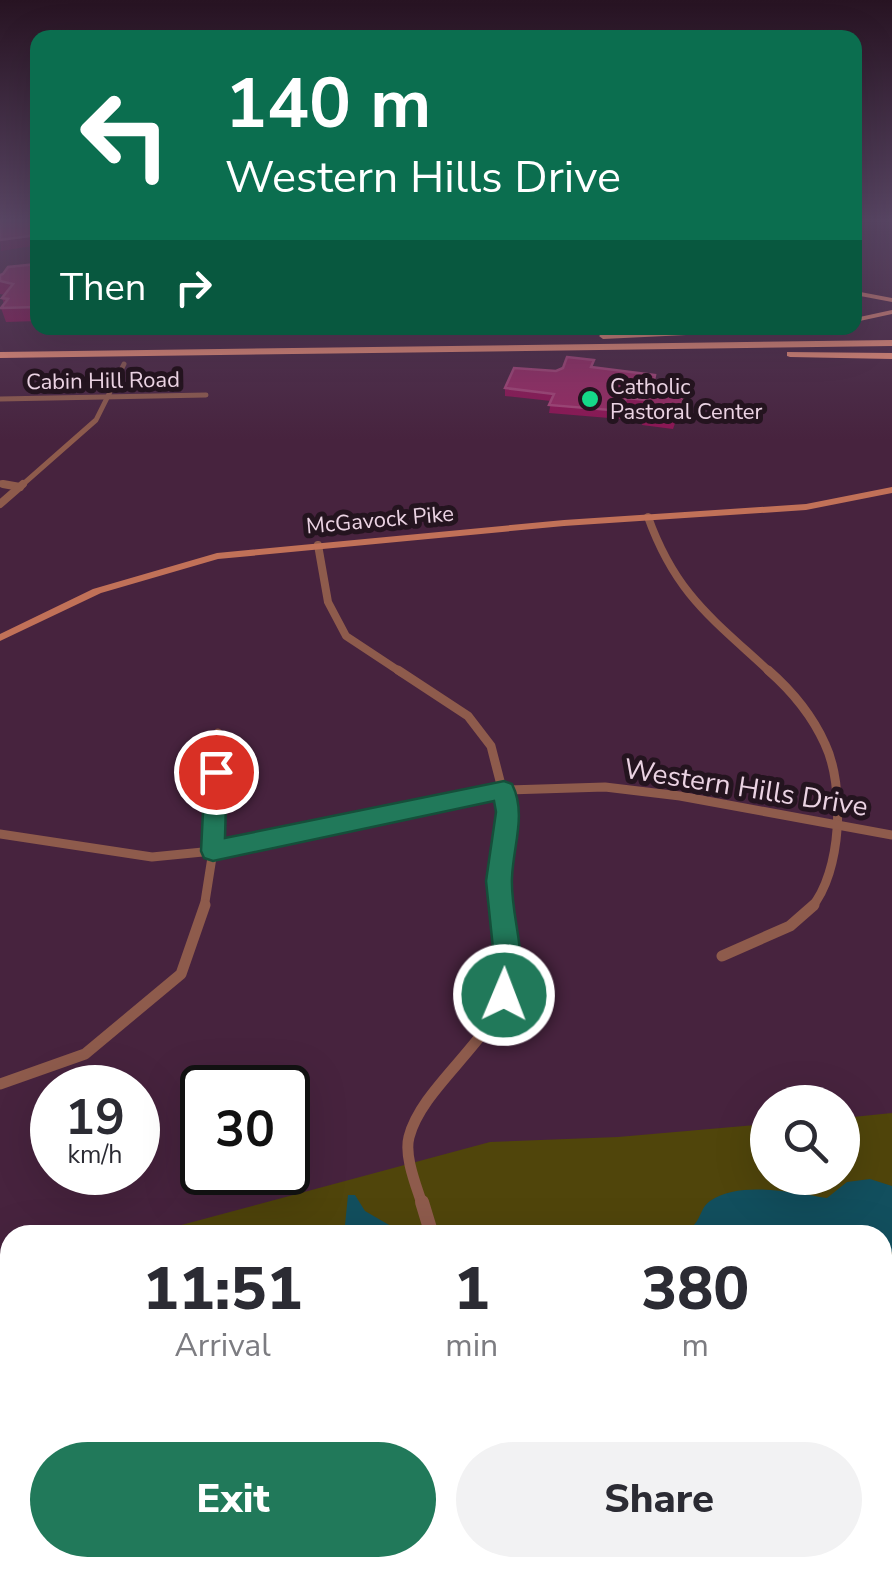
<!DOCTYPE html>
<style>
:root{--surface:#fff;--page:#f2f2f3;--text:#2b2b33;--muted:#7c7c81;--accent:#21795a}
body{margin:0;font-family:"Nunito Sans",sans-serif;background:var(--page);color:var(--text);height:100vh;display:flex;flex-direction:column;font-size:38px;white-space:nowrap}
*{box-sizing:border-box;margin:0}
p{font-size:32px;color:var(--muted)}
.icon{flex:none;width:55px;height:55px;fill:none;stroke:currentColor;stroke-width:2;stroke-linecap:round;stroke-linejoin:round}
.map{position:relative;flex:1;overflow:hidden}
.side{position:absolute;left:0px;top:1225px;width:892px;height:352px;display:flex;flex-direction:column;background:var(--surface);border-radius:30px 30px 0 0;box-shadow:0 10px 40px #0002}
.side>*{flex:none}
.hud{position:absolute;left:30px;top:30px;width:832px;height:305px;border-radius:20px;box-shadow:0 10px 40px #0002;background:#0b6e4f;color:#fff;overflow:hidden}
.controls{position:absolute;left:750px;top:1085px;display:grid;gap:20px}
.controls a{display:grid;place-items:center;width:110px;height:110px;border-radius:50%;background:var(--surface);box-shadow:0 10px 40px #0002;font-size:50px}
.speed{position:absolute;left:30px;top:1065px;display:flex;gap:20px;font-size:50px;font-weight:700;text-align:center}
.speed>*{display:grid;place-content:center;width:130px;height:130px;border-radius:50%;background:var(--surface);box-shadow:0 10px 40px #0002;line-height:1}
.speed small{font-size:25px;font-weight:400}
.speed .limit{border:5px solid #111;border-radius:15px;background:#fff;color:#111}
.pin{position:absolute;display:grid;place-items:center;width:85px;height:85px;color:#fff;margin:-42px;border:5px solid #fff;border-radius:50%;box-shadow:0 2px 10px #0007}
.me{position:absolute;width:110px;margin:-55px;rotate:1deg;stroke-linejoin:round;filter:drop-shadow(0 0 8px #0008)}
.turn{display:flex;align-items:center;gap:35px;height:210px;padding:0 30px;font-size:45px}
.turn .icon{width:130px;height:130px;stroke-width:2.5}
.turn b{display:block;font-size:70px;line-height:85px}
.then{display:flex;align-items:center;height:95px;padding:0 30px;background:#0003;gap:20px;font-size:38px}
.eta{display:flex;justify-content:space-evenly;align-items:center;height:170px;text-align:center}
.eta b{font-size:60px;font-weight:800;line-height:70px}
.button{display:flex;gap:20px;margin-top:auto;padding:20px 30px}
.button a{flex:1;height:115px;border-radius:60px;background:var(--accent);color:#fff;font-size:40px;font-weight:800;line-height:115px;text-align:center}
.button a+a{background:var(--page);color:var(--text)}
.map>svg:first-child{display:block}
.green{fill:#50450b}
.water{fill:#124f5e}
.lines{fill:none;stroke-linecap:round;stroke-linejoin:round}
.street-far4{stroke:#8e5b4c;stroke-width:5}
.street-far3{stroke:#8e5b4c;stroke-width:8}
.street-far2{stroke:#8e5b4c;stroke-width:9}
.street-far1{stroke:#8e5b4c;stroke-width:11}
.street{stroke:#8e5b4c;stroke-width:14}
.secondary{fill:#c17158;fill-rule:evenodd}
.highway{fill:#fd997a;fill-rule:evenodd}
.wall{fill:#8d1554}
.shaded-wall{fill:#6d1245}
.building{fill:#972a63;stroke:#a44477;stroke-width:2.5}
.route{fill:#21795a;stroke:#154f3a;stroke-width:2.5}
.poi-dot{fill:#15d989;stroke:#24141f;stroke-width:4}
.labels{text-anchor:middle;stroke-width:10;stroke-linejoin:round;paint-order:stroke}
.far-street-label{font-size:22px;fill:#ebd3e3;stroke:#24141f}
.far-poi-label{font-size:22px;fill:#ebd3e3;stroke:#24141f;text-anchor:start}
.street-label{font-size:28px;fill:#ebd3e3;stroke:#24141f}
</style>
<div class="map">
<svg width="892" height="1576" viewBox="0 0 892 1576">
<rect width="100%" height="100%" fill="#47233e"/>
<polygon class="green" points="892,1113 892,1576 0,1576 0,1274 10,1271 10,1568 882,1568 882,1235 144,1235 490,1142 618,1137 767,1124 768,1178 842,1178 843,1118"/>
<g class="water">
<path d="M870 1179 892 1186V1252L883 1251 882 1235H655C670 1234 688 1236 697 1221 702 1213 702 1207 710 1201 741 1180 793 1193 827 1198L847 1182Z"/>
<polygon points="348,1195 355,1195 365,1211 396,1229 399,1235 344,1235"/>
</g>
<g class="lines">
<g class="street-far4">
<polyline points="0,399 206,395"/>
<polyline points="0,483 15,486"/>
<polyline points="21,486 96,420 124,364"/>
</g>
<g class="street-far3">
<polyline points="3,484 20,487"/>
<polyline points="0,504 23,484"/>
<path d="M648 517C676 595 713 619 771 673"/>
<polyline points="318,545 328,602 346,636 402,673"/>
</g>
<g class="street-far2">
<polyline points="398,670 468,716 491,746 508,812 499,881 502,908"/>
<path d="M768 670C792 691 812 715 825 744 845 786 842 872 811 908"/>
<polyline points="0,834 152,857 213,851 504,790 605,787 680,796 892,835"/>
<polyline points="204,908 213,851 218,733"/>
</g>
<g class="street-far1">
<polyline points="722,956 790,926 814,905"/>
<polyline points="0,1084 85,1054 181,974 205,905"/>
<path d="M422 1204C416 1185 404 1156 409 1137 421 1090 484 1047 504 997 514 971 504 932 502 905"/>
</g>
<g class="street">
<polyline points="422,1202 432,1235"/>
<polyline points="882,1480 892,1480"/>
</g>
<polygon class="secondary" points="892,487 892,493 806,510 564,526 218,559 101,593 0,641 0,634 93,589 217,553 564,520 806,504"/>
<g class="highway">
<polygon points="855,291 892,298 892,302 855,295"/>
<polygon points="892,310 892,314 855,322 855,318"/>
<polygon points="745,328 796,328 792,330 603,339 599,336 603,333"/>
<polygon points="892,340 892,346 0,358 0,352"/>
<polygon points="787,352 892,353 892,359 790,357 787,356"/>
</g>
</g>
<g class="wall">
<polygon points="38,264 38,321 6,322 1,308 4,304 2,298 5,295 0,294 0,275"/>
<polygon points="593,368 651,394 684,398 673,429 642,425 646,408 625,406 621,419 549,413 551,401 505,396 505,388 556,371"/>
</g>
<polygon class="shaded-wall" points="38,235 38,245 1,251 0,240"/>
<g class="building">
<polygon points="0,219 38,219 38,235 0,240"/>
<polygon points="38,264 38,307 1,308 8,299 2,298 13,284 0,281 0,275 3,274 8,267"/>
<polygon points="567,357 594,360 591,367 655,375 651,394 684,398 674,421 644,417 648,400 626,398 622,411 549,405 554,394 505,388 514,368 556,371 563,368"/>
</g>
<linearGradient id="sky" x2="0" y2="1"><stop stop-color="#271322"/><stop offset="0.5" stop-color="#584563"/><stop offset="1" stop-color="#584563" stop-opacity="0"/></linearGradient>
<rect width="892" height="440" fill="url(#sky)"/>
<path class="route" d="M216 764 227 772 225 838 504 781 512 784C527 814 513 846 512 878 510 919 532 964 514 1004L504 1007 495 1004 491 995 494 958 486 881 496 812 494 801 213 861 204 858 201 851 205 772Z"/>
<circle class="poi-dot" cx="590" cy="399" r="10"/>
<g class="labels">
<g class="far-street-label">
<text transform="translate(103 380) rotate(-1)" y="8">Cabin Hill Road</text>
<text transform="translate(380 519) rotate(-5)" y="8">McGavock Pike</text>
</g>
<g class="far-poi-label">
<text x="610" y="394">Catholic<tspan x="610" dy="25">Pastoral Center</tspan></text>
</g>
<g class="street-label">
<text transform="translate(746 787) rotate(9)" y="10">Western Hills Drive</text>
</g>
</g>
</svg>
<div class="controls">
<a><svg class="icon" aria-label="search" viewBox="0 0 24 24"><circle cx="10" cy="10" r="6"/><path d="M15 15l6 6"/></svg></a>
</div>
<div class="speed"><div>19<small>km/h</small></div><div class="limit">30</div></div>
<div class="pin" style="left:216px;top:772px;background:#d93025"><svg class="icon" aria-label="arrive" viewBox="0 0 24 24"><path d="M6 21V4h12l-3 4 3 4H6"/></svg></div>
<svg class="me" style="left:504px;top:995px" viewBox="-20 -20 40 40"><circle r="17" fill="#21795a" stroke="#fff" stroke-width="3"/><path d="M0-11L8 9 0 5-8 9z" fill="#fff"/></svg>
<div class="hud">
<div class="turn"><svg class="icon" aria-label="left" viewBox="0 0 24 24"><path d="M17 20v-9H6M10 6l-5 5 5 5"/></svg><div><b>140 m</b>Western Hills Drive</div></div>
<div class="then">Then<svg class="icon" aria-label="right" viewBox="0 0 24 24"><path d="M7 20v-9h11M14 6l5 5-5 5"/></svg></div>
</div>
<section class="side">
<div class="eta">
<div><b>11:51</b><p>Arrival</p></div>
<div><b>1</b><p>min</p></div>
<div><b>380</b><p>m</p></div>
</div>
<div class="button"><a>Exit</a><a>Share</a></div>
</section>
</div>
